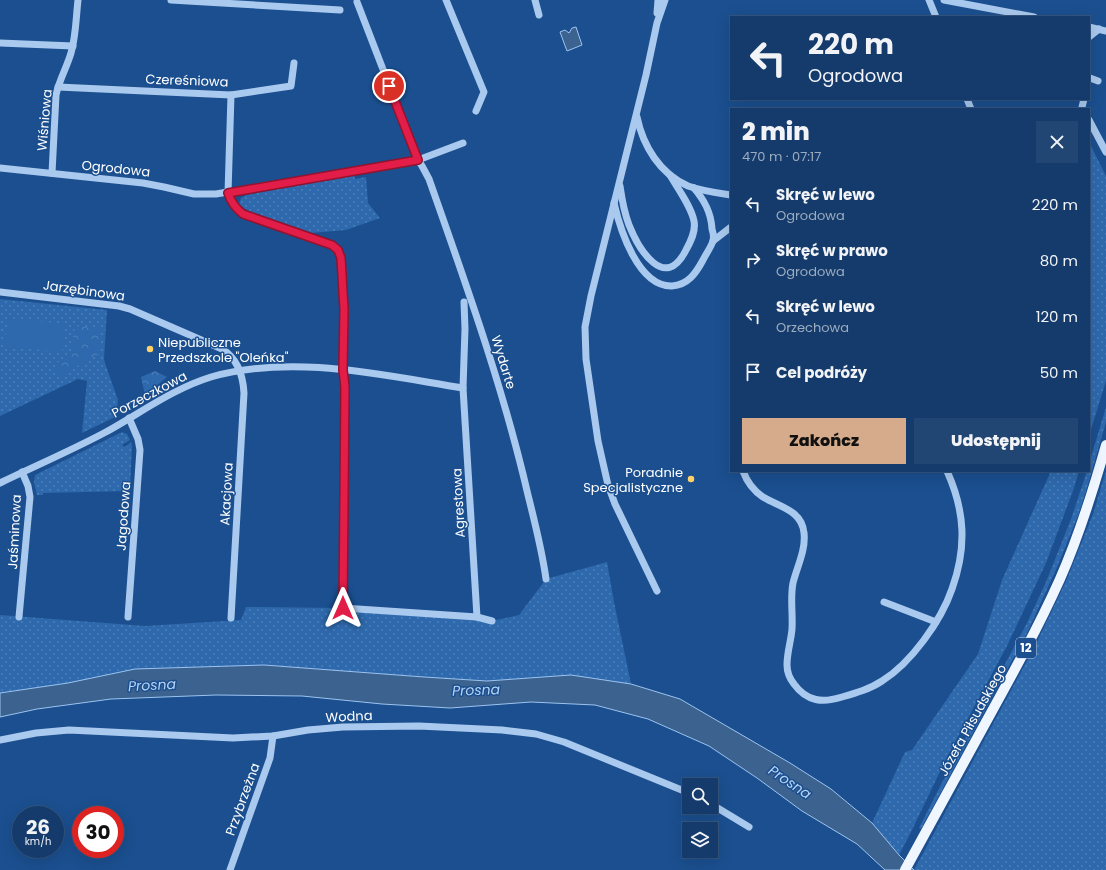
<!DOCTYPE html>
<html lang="pl">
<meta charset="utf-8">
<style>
:root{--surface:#143b6b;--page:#214673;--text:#f1f3f6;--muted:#9dadc1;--line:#33557e;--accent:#d6ab8b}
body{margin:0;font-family:Poppins,sans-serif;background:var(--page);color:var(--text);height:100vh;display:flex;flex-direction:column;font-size:15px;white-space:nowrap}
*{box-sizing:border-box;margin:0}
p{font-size:13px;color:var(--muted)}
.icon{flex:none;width:22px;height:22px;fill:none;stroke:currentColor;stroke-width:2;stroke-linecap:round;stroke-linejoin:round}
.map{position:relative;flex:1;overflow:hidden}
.sheet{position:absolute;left:730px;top:108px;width:360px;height:364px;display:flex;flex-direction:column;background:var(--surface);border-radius:0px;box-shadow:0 4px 16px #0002,0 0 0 1px var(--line)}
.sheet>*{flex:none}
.banner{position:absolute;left:730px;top:16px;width:360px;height:84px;border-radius:0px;box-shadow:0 4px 16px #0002,0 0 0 1px var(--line);background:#143b6b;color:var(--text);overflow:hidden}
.tools{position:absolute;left:682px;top:778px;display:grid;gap:8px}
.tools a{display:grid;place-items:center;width:36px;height:36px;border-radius:0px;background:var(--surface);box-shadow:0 4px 16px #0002,0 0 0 1px var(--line);font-size:20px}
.speed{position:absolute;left:12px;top:806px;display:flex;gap:8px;font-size:20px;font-weight:700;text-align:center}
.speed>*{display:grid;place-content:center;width:52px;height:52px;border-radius:50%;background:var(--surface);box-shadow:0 4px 16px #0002,0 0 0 1px var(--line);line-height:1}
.speed small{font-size:10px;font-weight:400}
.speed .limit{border:6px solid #d22;background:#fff;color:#111}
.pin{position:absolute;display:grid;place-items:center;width:34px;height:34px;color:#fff;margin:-17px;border:2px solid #fff;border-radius:50%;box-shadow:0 1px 4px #0007}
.me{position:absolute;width:44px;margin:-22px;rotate:0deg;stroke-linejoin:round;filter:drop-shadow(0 0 3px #0008)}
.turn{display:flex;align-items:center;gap:14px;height:84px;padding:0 12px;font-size:18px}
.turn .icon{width:52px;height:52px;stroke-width:2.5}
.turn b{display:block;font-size:28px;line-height:34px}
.round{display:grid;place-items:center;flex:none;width:42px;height:42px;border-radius:0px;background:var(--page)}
.headline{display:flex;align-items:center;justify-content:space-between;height:68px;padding:0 12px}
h1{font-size:24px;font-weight:800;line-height:30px}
.action{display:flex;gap:8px;margin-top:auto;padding:8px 12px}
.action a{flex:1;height:46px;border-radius:0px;background:var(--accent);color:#111;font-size:16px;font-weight:800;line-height:46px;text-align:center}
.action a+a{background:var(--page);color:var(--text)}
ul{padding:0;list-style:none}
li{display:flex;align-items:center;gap:12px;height:56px;padding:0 12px}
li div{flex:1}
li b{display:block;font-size:15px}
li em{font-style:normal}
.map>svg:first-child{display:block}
.grass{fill:url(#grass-dots)}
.park{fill:url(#park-crowns)}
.pitch{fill:#2e69ad}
.water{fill:#3c6290;stroke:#9cc4f0}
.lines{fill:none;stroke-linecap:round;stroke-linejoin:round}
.minor{stroke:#a9c9ee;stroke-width:7}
.major{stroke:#f0f6ff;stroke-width:10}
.route-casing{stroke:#92132f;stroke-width:10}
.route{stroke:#e11d48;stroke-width:7}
.poi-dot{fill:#ffd166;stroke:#1b4f8f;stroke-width:1.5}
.labels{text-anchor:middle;stroke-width:3;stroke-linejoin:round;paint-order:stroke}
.shield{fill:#1b4f8f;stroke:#bbcadd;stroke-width:1}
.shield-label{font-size:12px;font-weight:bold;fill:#fff}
.street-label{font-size:13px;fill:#fff;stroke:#1b4f8f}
.poi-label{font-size:13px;fill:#fff;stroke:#1b4f8f;text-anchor:start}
.water-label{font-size:14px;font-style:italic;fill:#b5d3f5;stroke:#1b4f8f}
</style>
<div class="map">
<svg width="1106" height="870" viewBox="0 0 1106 870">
<defs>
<pattern id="grass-dots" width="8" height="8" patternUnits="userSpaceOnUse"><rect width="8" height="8" fill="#2e69ad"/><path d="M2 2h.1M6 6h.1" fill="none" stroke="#4d80b9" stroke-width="1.8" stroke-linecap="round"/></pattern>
<pattern id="park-crowns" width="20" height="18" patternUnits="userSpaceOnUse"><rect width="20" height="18" fill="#2e69ad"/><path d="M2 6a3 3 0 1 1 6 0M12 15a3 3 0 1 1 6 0" fill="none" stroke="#4d80b9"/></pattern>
</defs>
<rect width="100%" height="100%" fill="#1b4f8f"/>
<g class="grass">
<polygon points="1089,142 1106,176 1106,381 1089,436"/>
<polygon points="354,175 355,179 366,177 368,203 380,218 346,230 311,233 263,217 245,209 239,204 241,198 246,195"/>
<polygon points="0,299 107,310 104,359 105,363 118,400 117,408 118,412 115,417 82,433 87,381 78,379 0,416"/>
<polygon points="1106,407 1106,422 1087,488 1079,513 1058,565 1028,631 921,829 919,828 956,755 1027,623 1046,582 1071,519 1087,471 1089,471 1089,464"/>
<polygon points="122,432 127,434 130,440 122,445 125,447 131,442 132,446 130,491 43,493 43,495 37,495 34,482 35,475"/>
<polygon points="1051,471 1079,471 1074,488 1046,563 1007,646 948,755 911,832 899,855 872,823 905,752 912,750 978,654 1002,580"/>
<polygon points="1106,471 1106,870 914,870 1034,648 1067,579 1093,514"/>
<polygon points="607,562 614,602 631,684 574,676 487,681 424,677 264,665 135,669 70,683 0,693 0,615 145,626 241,620 246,607 343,608 492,621 519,615 546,579"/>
</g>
<g class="park">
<polygon points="75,326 101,329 99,354 60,376 55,367 55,364 70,356"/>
<polygon points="155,371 167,377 145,395 141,377"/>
</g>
<polygon class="pitch" points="8,318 66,324 62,352 4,346"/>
<g class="water">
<polygon points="576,27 582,45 567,51 560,32 565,30 569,33 572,28"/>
<polygon points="264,665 424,677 487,681 571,675 631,684 680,699 790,763 831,789 872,823 899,855 914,870 885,870 857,844 802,811 757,778 709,746 648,719 595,705 531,702 450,708 382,704 302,696 216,695 111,699 37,709 0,717 0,693 68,683 135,669"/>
</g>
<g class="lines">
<g class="minor">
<polyline points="171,0 340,10"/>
<polyline points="446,0 484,92 476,111"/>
<polyline points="535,0 539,15"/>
<polyline points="929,0 936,17"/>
<polyline points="944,0 1034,17"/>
<path d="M357 2 418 160 422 166 429 179C466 284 503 387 528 495 535 523 542 550 546 579"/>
<polyline points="657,13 658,0"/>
<polyline points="1089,27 1106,31"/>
<polyline points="1089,37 1099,29"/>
<polyline points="0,43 73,46"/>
<polyline points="1090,78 1098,81"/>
<polyline points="58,87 231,95 291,86 294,63"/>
<polyline points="231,95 228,193 233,204 237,210 243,214 332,245 337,250 341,258 343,309 343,370 345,387 343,608 477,617 492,621"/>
<polyline points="967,99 971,109"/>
<polyline points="1083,109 1082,107 1084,99"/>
<path d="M637 117C643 146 660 174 688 186 702 191 717 193 731 195"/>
<polyline points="1089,120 1106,152"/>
<polyline points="0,168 143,183 164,187 194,194 216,194 418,160 463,143"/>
<path d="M52 173 56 95C59 80 67 67 71 53 76 36 76 17 78 0"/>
<path d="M620 186C622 200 624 212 629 225 639 250 665 292 686 250 691 241 696 231 694 221 691 206 678 189 670 175"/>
<path d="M614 203C620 229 638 287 672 286 688 285 696 273 703 260 706 254 711 247 713 241 714 237 713 232 712 229 711 212 704 200 694 188"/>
<polyline points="713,241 731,227"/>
<path d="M0 292 119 306 130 309 222 349C238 359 243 375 244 393L231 618"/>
<polyline points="464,302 465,329 463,388 477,617"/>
<path d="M743 471C747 482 754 491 763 497 779 507 802 510 804 533 806 550 797 567 793 583 790 598 793 613 792 629 791 641 787 652 787 665 787 671 790 679 794 684 807 702 823 703 842 697 856 693 870 689 882 681 911 663 941 621 952 589 967 547 965 511 947 471"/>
<path d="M0 483C35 466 70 451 104 433 139 414 172 389 211 377 293 354 381 375 463 388"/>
<polyline points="657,591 615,504 608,485 598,441 586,359 585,327 591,296 646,75 657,23 665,0"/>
<polyline points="884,602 936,622"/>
<polyline points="19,617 30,497 28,486 22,472"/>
<polyline points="128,617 140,450 138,439 129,418"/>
<polyline points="0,740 36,733 69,730 233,738 273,736 308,730 343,727 419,726 502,730 536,734 564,742 689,793"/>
<polyline points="711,804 749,827"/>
<polyline points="230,870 270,758 273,736"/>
</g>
<path class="major" d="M905 870C932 820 959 771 986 722 1012 675 1038 628 1060 579 1079 536 1093 491 1106 445"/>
</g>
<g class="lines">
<g class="route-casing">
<path id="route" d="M343 608 345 387 343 370 344 309 341 258 338 250 332 245 243 214C235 208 231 202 228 193L418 160 389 86"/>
</g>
<use href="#route" class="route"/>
</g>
<g class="poi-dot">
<circle cx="150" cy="349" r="4"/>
<circle cx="691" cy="479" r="4"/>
</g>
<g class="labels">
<rect class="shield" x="1016" y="638" width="20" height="20" rx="3"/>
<g class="shield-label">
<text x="1026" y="652">12</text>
</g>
<g class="street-label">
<text transform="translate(187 80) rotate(2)" y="5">Czereśniowa</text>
<text transform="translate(44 120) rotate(-85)" y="5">Wiśniowa</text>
<text transform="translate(116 168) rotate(6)" y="5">Ogrodowa</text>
<text transform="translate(84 290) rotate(8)" y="5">Jarzębinowa</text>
<text transform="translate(504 362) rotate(73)" y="5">Wydarte</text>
<text transform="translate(149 394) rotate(-28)" y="5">Porzeczkowa</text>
<text transform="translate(226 494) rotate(-87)" y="5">Akacjowa</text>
<text transform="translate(458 503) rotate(-93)" y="5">Agrestowa</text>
<text transform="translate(123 516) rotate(-86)" y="5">Jagodowa</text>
<text transform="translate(14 532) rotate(-87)" y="5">Jaśminowa</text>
<text transform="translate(349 716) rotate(-3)" y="5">Wodna</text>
<text transform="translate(972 720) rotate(-61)" y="5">Józefa Piłsudskiego</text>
<text transform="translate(242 799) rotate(-70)" y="5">Przybrzeżna</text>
</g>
<g class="poi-label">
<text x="158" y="347">Niepubliczne<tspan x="158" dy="15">Przedszkole "Oleńka"</tspan></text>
<text x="683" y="477" text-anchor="end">Poradnie<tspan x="683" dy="15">Specjalistyczne</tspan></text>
</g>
<g class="water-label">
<text transform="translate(152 685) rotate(-3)" y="5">Prosna</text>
<text transform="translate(476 690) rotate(-2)" y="5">Prosna</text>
<text transform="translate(790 782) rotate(34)" y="5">Prosna</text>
</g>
</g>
</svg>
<div class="tools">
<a><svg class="icon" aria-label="search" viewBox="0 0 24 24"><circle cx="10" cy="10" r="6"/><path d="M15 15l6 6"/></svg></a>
<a><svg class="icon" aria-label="layers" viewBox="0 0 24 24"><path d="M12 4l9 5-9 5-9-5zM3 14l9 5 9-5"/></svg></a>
</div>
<div class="speed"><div>26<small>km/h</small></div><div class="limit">30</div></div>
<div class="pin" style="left:389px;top:86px;background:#d93025"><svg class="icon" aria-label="arrive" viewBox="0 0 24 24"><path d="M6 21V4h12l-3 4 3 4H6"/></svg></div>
<svg class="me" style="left:343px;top:608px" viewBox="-20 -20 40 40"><path d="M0-17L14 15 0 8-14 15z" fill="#e11d48" stroke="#fff" stroke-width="4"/></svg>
<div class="banner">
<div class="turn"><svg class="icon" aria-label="left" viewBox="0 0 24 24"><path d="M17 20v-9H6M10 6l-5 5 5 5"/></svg><div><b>220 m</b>Ogrodowa</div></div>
</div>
<section class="sheet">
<div class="headline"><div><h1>2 min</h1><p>470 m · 07:17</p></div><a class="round"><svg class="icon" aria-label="close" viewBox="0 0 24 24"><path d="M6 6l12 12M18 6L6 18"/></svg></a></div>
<ul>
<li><svg class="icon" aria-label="left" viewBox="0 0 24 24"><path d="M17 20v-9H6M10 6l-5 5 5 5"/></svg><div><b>Skręć w lewo</b><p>Ogrodowa</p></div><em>220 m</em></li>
<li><svg class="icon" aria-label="right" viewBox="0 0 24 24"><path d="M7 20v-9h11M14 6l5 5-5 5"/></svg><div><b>Skręć w prawo</b><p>Ogrodowa</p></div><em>80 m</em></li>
<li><svg class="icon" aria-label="left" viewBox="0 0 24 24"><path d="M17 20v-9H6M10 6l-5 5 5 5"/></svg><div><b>Skręć w lewo</b><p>Orzechowa</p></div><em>120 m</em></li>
<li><svg class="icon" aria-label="arrive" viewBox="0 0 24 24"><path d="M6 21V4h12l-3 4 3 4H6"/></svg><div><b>Cel podróży</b></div><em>50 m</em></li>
</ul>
<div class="action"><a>Zakończ</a><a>Udostępnij</a></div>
</section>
</div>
